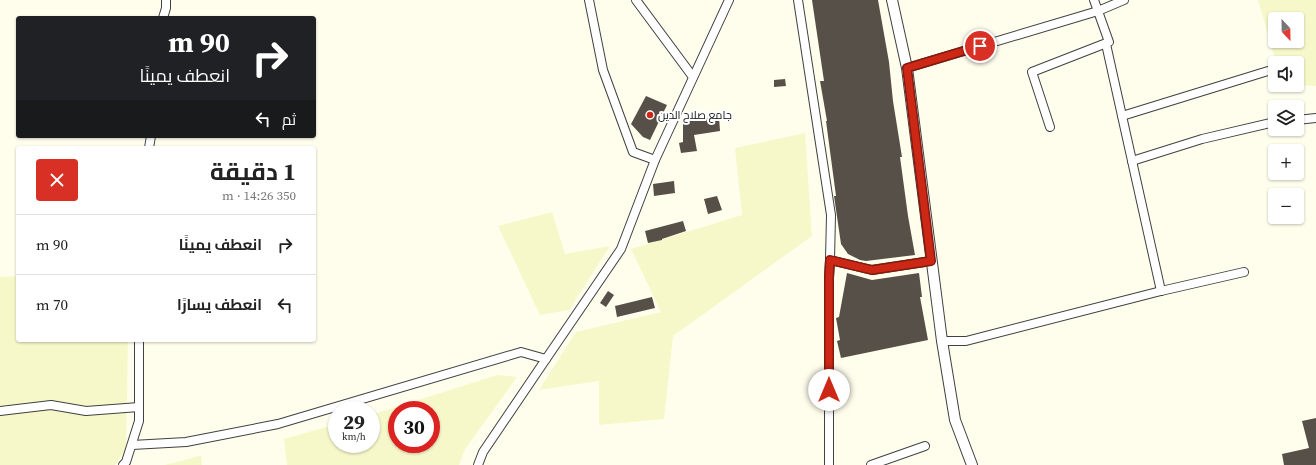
<!DOCTYPE html>
<html lang="ar">
<meta charset="utf-8">
<style>
:root{--surface:#fff;--page:#f6f6f6;--text:#222;--muted:#767676;--line:#e0e0e0}
body{margin:0;font-family:"Source Serif 4",Cairo,serif;background:var(--page);color:var(--text);direction:rtl;height:100vh;display:flex;flex-direction:column;font-size:15px;white-space:nowrap}
*{box-sizing:border-box;margin:0}
p{font-size:13px;color:var(--muted)}
.icon{flex:none;width:22px;height:22px;fill:none;stroke:currentColor;stroke-width:2;stroke-linecap:round;stroke-linejoin:round}
.map{position:relative;flex:1;overflow:hidden;direction:ltr}
.drawer{position:absolute;left:16px;top:146px;width:300px;height:196px;display:flex;flex-direction:column;background:var(--surface);border-radius:4px;box-shadow:0 1px 3px #0004;direction:rtl}
.drawer>*{flex:none}
.hud{position:absolute;left:16px;top:16px;width:300px;height:122px;border-radius:4px;box-shadow:0 1px 3px #0004;direction:rtl;background:#202124;color:#fff;overflow:hidden}
.needle{width:26px;rotate:158deg}
.buttons{position:absolute;left:1268px;top:12px;display:grid;gap:8px}
.buttons a{display:grid;place-items:center;width:36px;height:36px;border-radius:4px;background:var(--surface);box-shadow:0 1px 3px #0004;font-size:20px}
.speed{position:absolute;left:328px;top:401px;display:flex;gap:8px;font-size:20px;font-weight:700;text-align:center}
.speed>*{display:grid;place-content:center;width:52px;height:52px;border-radius:50%;background:var(--surface);box-shadow:0 1px 3px #0004;line-height:1}
.speed small{font-size:10px;font-weight:400}
.speed .limit{border:6px solid #d22;background:#fff;color:#111}
.pin{position:absolute;display:grid;place-items:center;width:34px;height:34px;color:#fff;margin:-17px;border:2px solid #fff;border-radius:50%;box-shadow:0 1px 4px #0007}
.me{position:absolute;width:44px;margin:-22px;rotate:0deg;stroke-linejoin:round;filter:drop-shadow(0 0 3px #0008)}
.turn{display:flex;align-items:center;gap:14px;height:84px;padding:0 20px;font-size:18px}
.turn .icon{width:52px;height:52px;stroke-width:2.5}
.turn b{display:block;font-size:28px;line-height:34px}
.then{display:flex;align-items:center;height:38px;padding:0 20px;background:#0003;gap:8px;font-size:15px}
.round{display:grid;place-items:center;flex:none;width:42px;height:42px;border-radius:4px;background:var(--page)}
.headline{display:flex;align-items:center;justify-content:space-between;height:68px;padding:0 20px}
h1{font-size:24px;font-weight:700;line-height:30px}
ul{padding:0;list-style:none}
li{display:flex;align-items:center;gap:12px;height:60px;padding:0 20px;border-top:1px solid var(--line)}
li div{flex:1}
li b{display:block;font-size:15px}
li em{font-style:normal}
.map>svg:first-child{display:block}
.farmland{fill:#f6f8ca;fill-rule:evenodd}
.building{fill:#575048}
.lines{fill:none;stroke-linecap:round;stroke-linejoin:round}
.minor-casing{stroke:#404040;stroke-width:10}
.tertiary-casing{stroke:#404040;stroke-width:12}
.minor{stroke:#fff;stroke-width:8}
.tertiary{stroke:#fff;stroke-width:10}
.route-casing{stroke:#851a0e;stroke-width:10}
.route{stroke:#cd2816;stroke-width:7}
.poi-dot{fill:#cd2816;stroke:#fff;stroke-width:1.5}
.labels{text-anchor:middle;stroke-width:4;stroke-linejoin:round;paint-order:stroke}
.poi-label{font-size:11px;fill:#0d0d0d;stroke:#fff;text-anchor:start}
</style>
<div class="map">
<svg width="1316" height="465" viewBox="0 0 1316 465">
<rect width="100%" height="100%" fill="#fffeed"/>
<g class="farmland">
<path d="M1258 0H1316V86L1297 85V63H1277L1276 62ZM1275 19H1297V41H1275Z"/>
<polygon points="805,133 812,236 673,336 664,419 599,425 599,381 539,390 576,332 661,312 631,249 742,215 735,148"/>
<polygon points="552,212 565,254 610,246 569,310 540,315 498,226"/>
<polygon points="18,276 18,340 128,340 126,449 115,465 0,465 0,277"/>
<path d="M497 375 517 377 465 449 459 465H287L284 439 337 424V444H371V415ZM397 410H431V444H397Z"/>
<polygon points="201,455 202,465 164,465 185,460"/>
</g>
<g class="building">
<polygon points="812,0 878,0 889,62 893,101 902,157 900,157 908,216 915,255 866,261 860,260 848,254 841,244 834,196 836,196 826,121 827,121 820,81 824,81"/>
<polygon points="785,79 786,86 774,87 774,80"/>
<polygon points="646,96 667,105 650,140 643,137 631,124"/>
<polygon points="719,117 720,131 694,135 697,151 681,153 679,143 683,142 683,120 706,121 706,118"/>
<polygon points="674,181 675,193 654,196 653,184"/>
<polygon points="717,196 722,210 708,214 704,199"/>
<polygon points="683,221 686,231 662,239 662,240 648,243 645,231"/>
<polygon points="847,273 872,280 919,273 922,297 920,297 928,340 841,358 837,341 840,340 836,318 839,317"/>
<polygon points="608,291 614,295 606,307 600,303"/>
<polygon points="652,297 655,308 617,317 615,306"/>
<polygon points="1316,418 1316,465 1284,465 1282,454 1309,448 1302,421"/>
</g>
<g class="lines">
<g class="minor-casing">
<g id="minor">
<polyline points="589,0 603,70 633,152 655,160"/>
<polyline points="636,0 693,77"/>
<polyline points="798,0 831,215 830,260 872,270 931,261"/>
<polyline points="163,18 166,8 166,0"/>
<polyline points="1106,44 1161,291"/>
<polyline points="907,68 1098,11 1124,0"/>
<polyline points="1122,116 1268,71"/>
<polyline points="1297,120 1316,118"/>
<polyline points="1050,127 1032,72 1109,42 1094,0"/>
<polyline points="149,148 151,136"/>
<polyline points="1132,161 1202,139 1275,122"/>
<polyline points="942,341 966,341 1161,291 1244,272"/>
<polyline points="0,411 51,405 86,411 139,407"/>
<polyline points="132,445 186,442 278,424 521,352 546,359"/>
<polyline points="123,465 126,462 139,421 139,340"/>
<polyline points="478,465 483,452 546,359 621,249 655,160 729,0"/>
<polyline points="829,465 829,278 830,260"/>
<polyline points="871,465 925,446"/>
</g>
</g>
<g class="tertiary-casing">
<polyline id="tertiary" points="892,0 907,68 942,341 955,420 972,465"/>
</g>
<use href="#minor" class="minor"/>
<use href="#tertiary" class="tertiary"/>
</g>
<g class="lines">
<g class="route-casing">
<polyline id="route" points="829,390 829,278 830,260 872,270 931,261 907,68 980,46"/>
</g>
<use href="#route" class="route"/>
</g>
<circle class="poi-dot" cx="650" cy="115" r="4"/>
<g class="labels">
<g class="poi-label">
<text x="658" y="119">جامع صلاح الدين</text>
</g>
</g>
</svg>
<div class="buttons">
<a><svg class="needle" viewBox="-14 -14 28 28"><path d="M0-13l5 13h-10z" fill="#e53935"/><path d="M0 13l5-13h-10z" fill="#767676"/></svg></a>
<a><svg class="icon" aria-label="sound" viewBox="0 0 24 24"><path d="M4 9h4l5-4v14l-5-4H4zM17 9q2 3 0 6"/></svg></a>
<a><svg class="icon" aria-label="layers" viewBox="0 0 24 24"><path d="M12 4l9 5-9 5-9-5zM3 14l9 5 9-5"/></svg></a>
<a>+</a>
<a>−</a>
</div>
<div class="speed"><div>29<small>km/h</small></div><div class="limit">30</div></div>
<div class="pin" style="left:980px;top:46px;background:#d93025"><svg class="icon" aria-label="arrive" viewBox="0 0 24 24"><path d="M6 21V4h12l-3 4 3 4H6"/></svg></div>
<svg class="me" style="left:829px;top:390px" viewBox="-20 -20 40 40"><circle r="19" fill="#fff"/><path d="M0-13L10 11 0 6-10 11z" fill="#cd2816"/></svg>
<div class="hud">
<div class="turn"><svg class="icon" aria-label="right" viewBox="0 0 24 24"><path d="M7 20v-9h11M14 6l5 5-5 5"/></svg><div><b>90 m</b>انعطف يمينًا</div></div>
<div class="then">ثم<svg class="icon" aria-label="left" viewBox="0 0 24 24"><path d="M17 20v-9H6M10 6l-5 5 5 5"/></svg></div>
</div>
<section class="drawer">
<div class="headline"><div><h1>1 دقيقة</h1><p>350 m · 14:26</p></div><a class="round" style="background:#d93025;color:#fff"><svg class="icon" aria-label="close" viewBox="0 0 24 24"><path d="M6 6l12 12M18 6L6 18"/></svg></a></div>
<ul>
<li><svg class="icon" aria-label="right" viewBox="0 0 24 24"><path d="M7 20v-9h11M14 6l5 5-5 5"/></svg><div><b>انعطف يمينًا</b></div><em>90 m</em></li>
<li><svg class="icon" aria-label="left" viewBox="0 0 24 24"><path d="M17 20v-9H6M10 6l-5 5 5 5"/></svg><div><b>انعطف يسارًا</b></div><em>70 m</em></li>
</ul>
</section>
</div>
